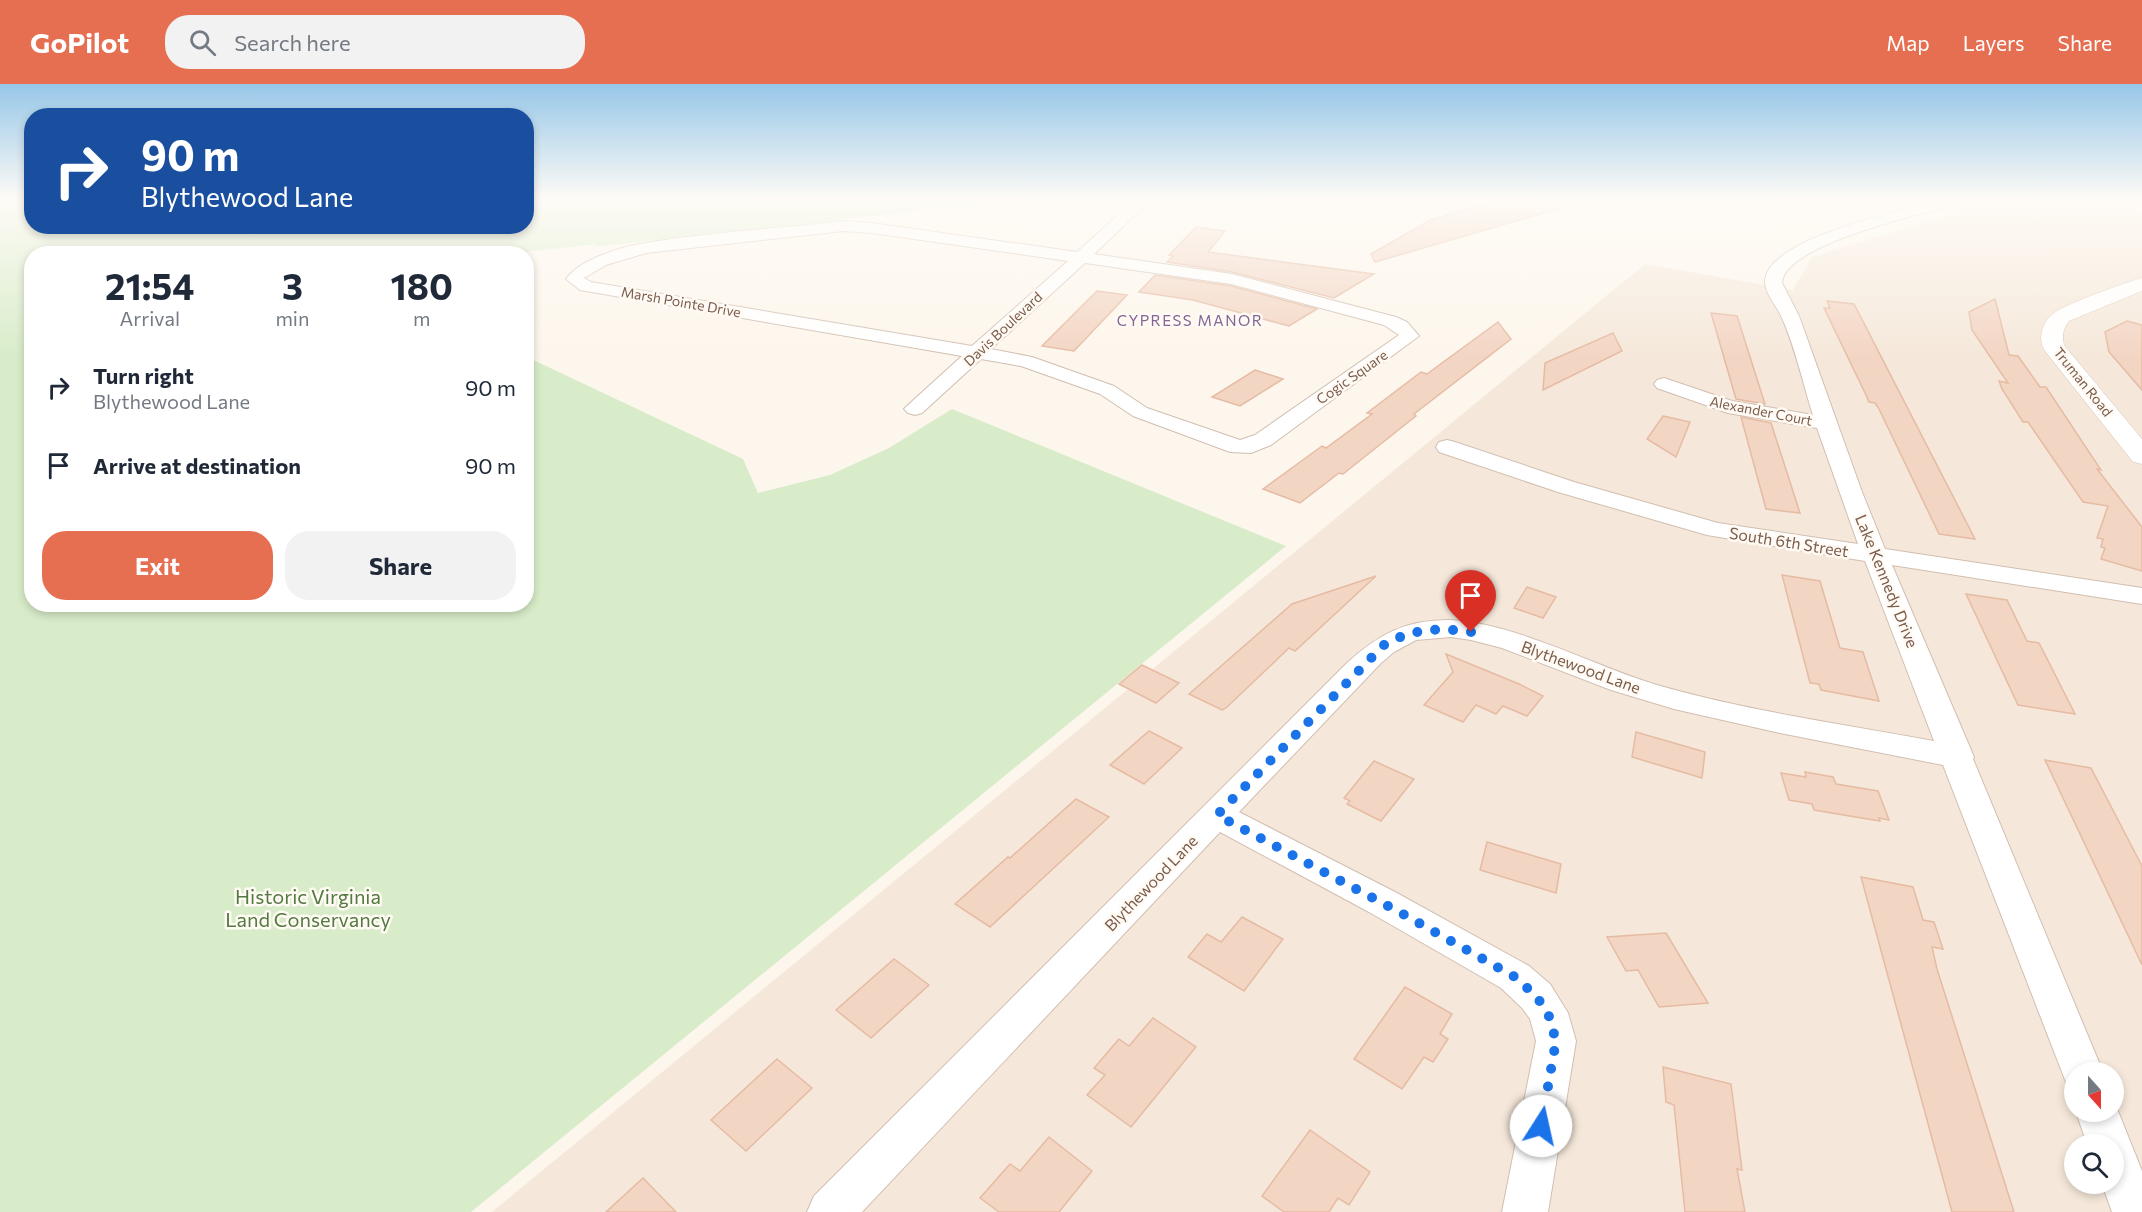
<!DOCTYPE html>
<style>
:root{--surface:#fff;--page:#f2f2f3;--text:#1f2937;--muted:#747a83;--accent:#e76f51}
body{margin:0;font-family:Commissioner,sans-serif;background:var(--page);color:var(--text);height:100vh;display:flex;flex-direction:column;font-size:22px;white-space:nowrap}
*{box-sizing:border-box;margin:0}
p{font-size:20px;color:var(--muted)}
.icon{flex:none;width:33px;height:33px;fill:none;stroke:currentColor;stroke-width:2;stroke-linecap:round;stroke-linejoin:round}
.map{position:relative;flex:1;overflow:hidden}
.panel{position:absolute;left:24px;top:162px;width:510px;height:366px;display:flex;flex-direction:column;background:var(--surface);border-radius:24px;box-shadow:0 3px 9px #0003}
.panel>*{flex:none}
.banner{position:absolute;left:24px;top:24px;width:510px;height:126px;border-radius:24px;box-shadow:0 3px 9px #0003;background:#1a4fa0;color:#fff;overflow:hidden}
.needle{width:39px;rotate:159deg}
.fabs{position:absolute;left:2064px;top:978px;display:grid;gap:12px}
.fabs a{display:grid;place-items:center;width:60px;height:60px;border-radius:50%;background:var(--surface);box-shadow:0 3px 9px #0003;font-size:30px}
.pin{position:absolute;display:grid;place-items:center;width:51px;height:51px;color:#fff;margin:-62px -26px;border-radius:50% 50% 50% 0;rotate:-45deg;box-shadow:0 0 6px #0007}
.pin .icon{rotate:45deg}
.me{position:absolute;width:66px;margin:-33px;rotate:10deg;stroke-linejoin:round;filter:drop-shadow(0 0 4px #0008)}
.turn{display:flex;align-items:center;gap:21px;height:126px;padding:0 18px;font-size:27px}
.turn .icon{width:78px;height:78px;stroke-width:2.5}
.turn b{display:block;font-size:42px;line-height:51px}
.eta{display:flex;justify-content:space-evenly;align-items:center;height:102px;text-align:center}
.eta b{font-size:36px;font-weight:700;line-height:42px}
.cta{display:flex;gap:12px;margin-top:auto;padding:12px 18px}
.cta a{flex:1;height:69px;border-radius:24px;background:var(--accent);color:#fff;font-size:24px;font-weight:700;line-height:69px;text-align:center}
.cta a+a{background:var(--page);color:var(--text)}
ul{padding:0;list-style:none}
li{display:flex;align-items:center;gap:18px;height:78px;padding:0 18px}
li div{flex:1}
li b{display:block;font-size:22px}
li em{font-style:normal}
header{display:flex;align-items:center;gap:36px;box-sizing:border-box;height:84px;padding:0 30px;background:var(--accent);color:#fff}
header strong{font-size:28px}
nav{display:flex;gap:33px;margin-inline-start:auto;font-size:21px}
.search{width:420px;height:54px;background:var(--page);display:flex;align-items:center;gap:15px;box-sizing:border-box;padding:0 21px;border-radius:24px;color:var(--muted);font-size:22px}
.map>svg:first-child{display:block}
.residential{fill:#f5e8da;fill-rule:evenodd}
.green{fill:#d8ecc9}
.building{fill:#f3d5c3;stroke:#e6bba3;stroke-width:1.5}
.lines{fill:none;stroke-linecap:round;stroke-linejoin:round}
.street-casing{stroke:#d1beb0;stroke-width:2}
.secondary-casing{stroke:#d6c0b0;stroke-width:1}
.street{fill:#fff;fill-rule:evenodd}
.secondary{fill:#fff;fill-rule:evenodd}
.route{stroke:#1a73e8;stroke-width:10;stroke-dasharray:0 18}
.labels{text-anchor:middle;stroke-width:5;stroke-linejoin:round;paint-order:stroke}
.far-street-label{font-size:14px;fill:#7a5c4d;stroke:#fffaf3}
.far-neighbourhood-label{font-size:15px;letter-spacing:1.5px;fill:#846695;stroke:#fffaf3}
.street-label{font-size:16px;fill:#7a5c4d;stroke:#fffaf3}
.near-park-label{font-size:20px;fill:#537a41;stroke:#fffaf3}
</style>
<header>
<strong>GoPilot</strong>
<div class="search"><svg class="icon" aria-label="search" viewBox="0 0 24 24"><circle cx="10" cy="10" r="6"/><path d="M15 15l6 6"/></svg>Search here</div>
<nav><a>Map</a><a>Layers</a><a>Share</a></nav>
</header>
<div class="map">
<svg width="2142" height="1128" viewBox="0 0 2142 1128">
<rect width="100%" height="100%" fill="#fdf6ec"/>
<path class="residential" d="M1996 116H2142V1128H492L1645 180 1793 206 1812 173ZM2074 988H2114V1028H2074ZM2074 1060H2114V1100H2074Z"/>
<polygon class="green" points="0,116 31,116 32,142 526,142 527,116 1017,116 592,163 597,160 506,170 32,170 32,520 526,520 527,273 743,375 758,409 830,391 889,364 952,325 1286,462 471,1128 0,1128"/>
<g class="building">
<polygon points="1500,116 1563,116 1564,123 1375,178 1371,170 1430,136"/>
<polygon points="1196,143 1225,147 1208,168 1374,190 1334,214 1232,188 1167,178 1173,172 1169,171"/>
<polygon points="1155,191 1231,202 1317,225 1289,242 1193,216 1139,208"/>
<polygon points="1097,207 1127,211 1074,267 1042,262"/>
<polygon points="1995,215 2009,271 2018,272 2040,303 2046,303 2101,386 2097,385 2142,443 2142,487 2101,475 2105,464 2101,463 2103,455 2097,454 2108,422 2083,418 2028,338 2023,338 2002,305 1999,297 2008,299 1972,246 1969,228"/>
<polygon points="1827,217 1854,220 1975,455 1939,450 1879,325 1875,319 1869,318 1866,311 1824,224 1830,224"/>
<polygon points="1711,229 1737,232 1765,320 1736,315"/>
<polygon points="2127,237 2142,241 2142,306 2109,268 2105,248"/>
<polygon points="1498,238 1511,255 1414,330 1416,332 1343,390 1339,389 1300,419 1263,405 1322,362 1326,364 1372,330 1367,329 1421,288 1427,290"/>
<polygon points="1613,249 1622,267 1543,306 1545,279"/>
<polygon points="1255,286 1283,295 1240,322 1212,313"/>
<polygon points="1663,332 1690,338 1676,373 1647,355"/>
<polygon points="1741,333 1771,339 1800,429 1766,425"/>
<polygon points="1782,491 1820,497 1840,564 1863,568 1879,617 1821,606 1819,600 1810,599"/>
<polygon points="1376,492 1295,567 1289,564 1226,624 1222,626 1189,610 1292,520"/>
<polygon points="1527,503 1556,513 1543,534 1514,524"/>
<polygon points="1966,510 2007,516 2027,557 2039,559 2075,630 2018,621"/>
<polygon points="1446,570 1519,600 1543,612 1527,632 1503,622 1496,630 1476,621 1463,638 1424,621 1453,588"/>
<polygon points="1142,581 1179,599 1156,619 1119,600"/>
<polygon points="1149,647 1182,664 1144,700 1110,681"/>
<polygon points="1636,648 1705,668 1702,694 1632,673"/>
<polygon points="2045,676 2091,684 2142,782 2142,881"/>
<polygon points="1374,677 1414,695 1381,737 1347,720 1350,717 1344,714"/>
<polygon points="1805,688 1833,693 1836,700 1878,707 1889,736 1879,734 1880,737 1814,726 1812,720 1789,716 1781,689 1806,693"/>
<polygon points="1076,715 1109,733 990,843 955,820 1008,773 1010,774"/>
<polygon points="1487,758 1561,780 1556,809 1480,786"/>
<polygon points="1861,793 1913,803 1923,836 1934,838 1943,865 1932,863 1937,885 2014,1128 1952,1128"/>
<polygon points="1242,833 1283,855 1244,907 1188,873 1207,850 1221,858"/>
<polygon points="1666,849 1708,919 1659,923 1638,886 1626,887 1607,853"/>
<polygon points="894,875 929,901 871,954 836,926"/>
<polygon points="1405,903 1452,930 1440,950 1448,955 1433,978 1424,973 1402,1005 1354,975"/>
<polygon points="1153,934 1196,963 1131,1043 1087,1011 1105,991 1094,984 1119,955 1129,962"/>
<polygon points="777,975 812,1004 746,1067 711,1036"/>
<polygon points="1663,983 1731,1000 1742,1086 1737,1085 1745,1128 1685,1128 1674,1021 1666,1018"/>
<polygon points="1310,1046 1370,1088 1349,1121 1338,1114 1329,1128 1284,1128 1262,1112"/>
<polygon points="1049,1053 1092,1087 1059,1128 999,1128 980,1114 1010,1080 1020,1087"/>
<polygon points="643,1094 676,1128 606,1128"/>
</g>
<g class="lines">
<g class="street-casing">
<g id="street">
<path d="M1135 116H1151L1094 170 1232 190 1396 233 1407 238 1419 252 1271 361 1251 369 1230 368 1133 332 1100 310 1021 282 981 275 922 329 915 331 908 329 904 325 908 321 962 272 586 207 580 206 566 195C580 175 621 163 645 159 710 148 777 145 843 137L872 139 1077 168ZM843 147 872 149 1068 177 972 262 591 198 584 194 606 181 646 169ZM1085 179 1231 200 1384 241 1399 251 1255 351 1240 356 1147 324 1114 302 1032 273 991 265Z"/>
<path d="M1939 116H1964L1962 119C1929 128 1783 160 1782 199L1799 232 1862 408 1885 465 2142 504V520L1892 481 1974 673 1973 675 2103 988H2074V1004L2067 1001 1943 681 1780 649 1674 625 1611 606 1502 564 1471 556 1451 553 1416 556 1394 568 1381 579 1239 728 1395 808 1529 882 1550 900 1568 929 1576 957 1548 1128H1502L1536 957 1530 935 1522 924 1501 904 1369 828 1220 748 862 1128H807L814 1112 1347 579C1379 550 1405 536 1449 536 1513 538 1594 582 1657 601 1747 627 1842 640 1934 657L1865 477 1707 451 1558 408 1439 368 1436 363 1439 358 1447 356 1455 358 1574 398 1718 439 1858 460 1817 344 1728 329 1657 304 1654 300 1657 296 1664 294 1732 317 1813 331C1803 300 1794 258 1780 230 1775 220 1764 208 1765 196 1769 154 1904 126 1939 116Z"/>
<polygon points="2114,1017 2142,1087 2142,1128 2112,1128 2102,1100 2114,1100 2114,1060 2087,1060 2076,1028 2114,1028"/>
</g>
</g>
<g class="secondary-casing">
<g id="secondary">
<polygon points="2105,116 2142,118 2142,128 2107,120"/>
<path d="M2142 194V207L2069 237C2063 245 2062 251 2064 261L2142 355V380L2133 378 2045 267C2037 255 2042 238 2054 229 2066 220 2126 198 2142 194Z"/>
</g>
</g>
<use href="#street" class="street"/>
<use href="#secondary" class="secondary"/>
</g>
<linearGradient id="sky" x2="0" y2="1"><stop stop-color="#97c7e8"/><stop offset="0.42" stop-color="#fefbf6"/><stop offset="1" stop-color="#fefbf6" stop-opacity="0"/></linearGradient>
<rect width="2142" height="274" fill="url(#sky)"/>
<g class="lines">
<path class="route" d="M1471 548C1438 543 1416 545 1386 559L1217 731 1401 829 1515 893 1536 912 1548 929 1556 957 1541 1042"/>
</g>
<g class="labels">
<g class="far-street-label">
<text transform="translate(681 218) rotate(10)" y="5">Marsh Pointe Drive</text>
<text transform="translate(1003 245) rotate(-43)" y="5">Davis Boulevard</text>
<text transform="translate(1352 293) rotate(-35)" y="5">Cogic Square</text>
<text transform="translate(2083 298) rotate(51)" y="5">Truman Road</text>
<text transform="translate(1761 327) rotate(11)" y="5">Alexander Court</text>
</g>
<g class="far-neighbourhood-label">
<text x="1190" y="242">CYPRESS MANOR</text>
</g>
<g class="street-label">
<text transform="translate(1789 458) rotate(9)" y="6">South 6th Street</text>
<text transform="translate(1887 497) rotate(68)" y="6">Lake Kennedy Drive</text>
<text transform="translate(1581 583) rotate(20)" y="6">Blythewood Lane</text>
<text transform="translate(1151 799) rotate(-46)" y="6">Blythewood Lane</text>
</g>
<g class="near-park-label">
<text x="308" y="820">Historic Virginia<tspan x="308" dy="23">Land Conservancy</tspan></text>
</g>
</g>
</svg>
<div class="fabs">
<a><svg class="needle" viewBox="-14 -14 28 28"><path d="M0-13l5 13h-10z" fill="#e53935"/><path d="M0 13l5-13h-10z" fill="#747a83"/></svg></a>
<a><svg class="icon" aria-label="search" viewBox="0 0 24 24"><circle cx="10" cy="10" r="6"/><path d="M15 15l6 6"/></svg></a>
</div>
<div class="pin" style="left:1471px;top:548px;background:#d93025"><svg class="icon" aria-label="arrive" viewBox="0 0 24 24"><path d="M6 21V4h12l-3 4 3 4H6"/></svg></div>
<svg class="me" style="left:1541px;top:1042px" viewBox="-20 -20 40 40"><circle r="19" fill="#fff"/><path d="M0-13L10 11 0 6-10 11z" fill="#1a73e8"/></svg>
<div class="banner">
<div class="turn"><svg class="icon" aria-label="right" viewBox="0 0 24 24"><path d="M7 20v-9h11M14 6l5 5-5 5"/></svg><div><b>90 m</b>Blythewood Lane</div></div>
</div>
<section class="panel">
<div class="eta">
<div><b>21:54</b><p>Arrival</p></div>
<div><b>3</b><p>min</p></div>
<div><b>180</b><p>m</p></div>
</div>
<ul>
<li><svg class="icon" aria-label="right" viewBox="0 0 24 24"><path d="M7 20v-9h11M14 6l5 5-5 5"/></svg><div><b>Turn right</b><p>Blythewood Lane</p></div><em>90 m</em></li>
<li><svg class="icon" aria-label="arrive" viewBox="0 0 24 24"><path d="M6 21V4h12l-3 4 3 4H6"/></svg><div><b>Arrive at destination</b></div><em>90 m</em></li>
</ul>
<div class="cta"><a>Exit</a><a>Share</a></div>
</section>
</div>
